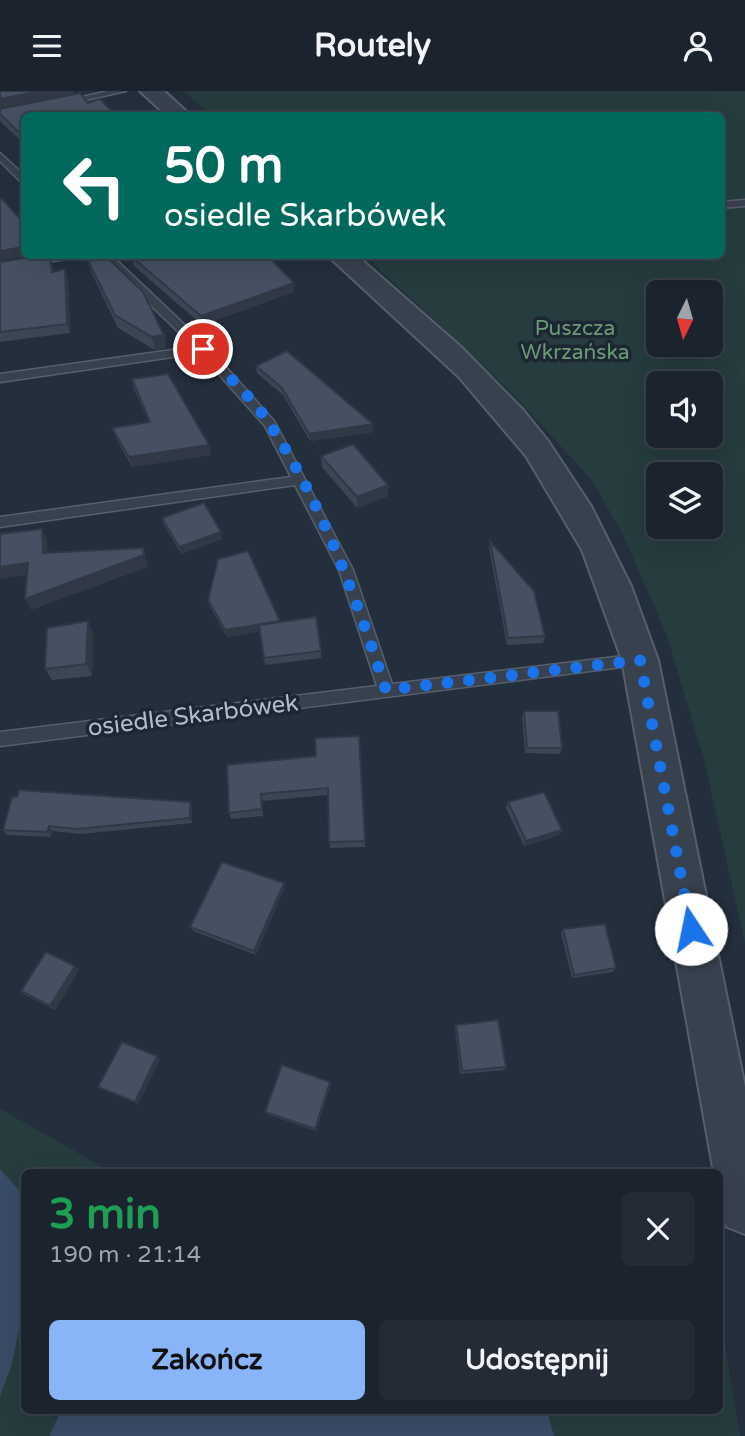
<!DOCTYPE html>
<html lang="pl">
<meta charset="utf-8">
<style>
:root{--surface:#1b232e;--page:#242b36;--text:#f1f3f6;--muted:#a0a4aa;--line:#39404a;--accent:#8ab4f8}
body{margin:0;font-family:"Varela Round",sans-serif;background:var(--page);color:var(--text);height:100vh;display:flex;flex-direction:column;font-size:26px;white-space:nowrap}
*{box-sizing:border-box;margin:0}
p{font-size:23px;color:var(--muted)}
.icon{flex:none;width:38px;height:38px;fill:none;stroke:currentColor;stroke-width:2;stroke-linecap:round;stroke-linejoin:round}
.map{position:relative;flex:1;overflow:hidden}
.panel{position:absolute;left:21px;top:1078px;width:702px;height:245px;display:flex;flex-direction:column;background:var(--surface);border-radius:10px;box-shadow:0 7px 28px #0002,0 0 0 2px var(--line)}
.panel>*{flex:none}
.top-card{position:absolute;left:21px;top:21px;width:704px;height:147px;border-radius:10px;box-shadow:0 7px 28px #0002,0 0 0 2px var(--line);background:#00695c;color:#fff;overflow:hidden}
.needle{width:46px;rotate:185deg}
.tools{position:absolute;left:646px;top:189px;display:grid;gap:14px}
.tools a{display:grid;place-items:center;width:77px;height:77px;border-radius:10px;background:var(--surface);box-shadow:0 7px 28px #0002,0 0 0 2px var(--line);font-size:35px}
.pin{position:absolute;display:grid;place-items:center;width:60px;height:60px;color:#fff;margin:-30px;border:4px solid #fff;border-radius:50%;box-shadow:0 2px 7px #0007}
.me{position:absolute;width:77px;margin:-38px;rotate:349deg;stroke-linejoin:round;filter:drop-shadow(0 0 5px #0008)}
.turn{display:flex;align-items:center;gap:24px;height:147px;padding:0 28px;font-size:32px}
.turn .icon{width:91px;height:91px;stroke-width:2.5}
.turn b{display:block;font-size:49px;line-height:60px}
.round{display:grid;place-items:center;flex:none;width:74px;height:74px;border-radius:10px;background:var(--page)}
.overview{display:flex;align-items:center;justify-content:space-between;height:119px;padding:0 28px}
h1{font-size:42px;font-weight:700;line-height:52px;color:#1e9e55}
.primary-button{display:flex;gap:14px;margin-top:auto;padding:14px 28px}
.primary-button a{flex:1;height:80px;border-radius:10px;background:var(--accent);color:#111;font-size:28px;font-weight:700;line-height:80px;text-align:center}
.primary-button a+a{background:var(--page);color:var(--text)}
header{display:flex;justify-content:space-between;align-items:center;height:91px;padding:0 28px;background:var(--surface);font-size:32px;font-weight:700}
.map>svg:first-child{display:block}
.green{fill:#263c3f;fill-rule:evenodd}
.water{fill:#394c67}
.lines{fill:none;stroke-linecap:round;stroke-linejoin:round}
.service-casing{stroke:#565f6c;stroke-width:3}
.tertiary-casing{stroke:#565f6c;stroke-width:4}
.service{fill:#38414e;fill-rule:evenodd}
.tertiary{fill:#38414e;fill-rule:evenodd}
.wall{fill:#3b4654}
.shaded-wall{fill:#303945}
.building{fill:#455162;stroke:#303945;stroke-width:2}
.route{stroke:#1a73e8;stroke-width:12;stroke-dasharray:0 21.6}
.labels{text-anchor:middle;stroke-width:7;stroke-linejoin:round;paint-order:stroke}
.far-park-label{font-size:21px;fill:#6b9a76;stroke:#1d2633}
.street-label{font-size:24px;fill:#b4bcc9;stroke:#1d2633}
</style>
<header><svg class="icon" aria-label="menu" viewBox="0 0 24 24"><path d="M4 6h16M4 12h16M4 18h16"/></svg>Routely<svg class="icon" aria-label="person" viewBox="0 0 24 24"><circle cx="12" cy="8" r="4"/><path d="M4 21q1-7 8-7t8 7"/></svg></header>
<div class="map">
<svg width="745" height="1345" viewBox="0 0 745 1345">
<rect width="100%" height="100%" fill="#242f3e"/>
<g class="green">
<path d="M183 0H745V852L704 669 666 542 622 442 591 388 504 294 365 165 721 164V24H211ZM658 201H710V254H658ZM658 292H710V345H658ZM658 383H710V436H658Z"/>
<polygon points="0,1018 112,1081 24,1082 24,1320 719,1320 719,1215 740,1345 0,1345"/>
</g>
<g class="water">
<polygon points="0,1078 24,1105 24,1212 12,1273 0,1305"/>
<polygon points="61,1320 547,1320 554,1345 49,1345"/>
</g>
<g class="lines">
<g class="service-casing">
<g id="service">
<polygon points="108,0 126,0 64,14 60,11"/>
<polygon points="0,62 24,84 24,92 21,91 0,70"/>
<polygon points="745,109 745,115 721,117 721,111"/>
<polygon points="59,164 94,164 0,178 0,172"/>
<polygon points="99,164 111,164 207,255 274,330 353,479 392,593 640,563 645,565 647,569 645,573 0,655 0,641 377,595 339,479 295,394 0,436 0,426 291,386 265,335 200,262 0,291 0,283 194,256"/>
</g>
</g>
<g class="tertiary-casing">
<g id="tertiary">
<polygon points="140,0 164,0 190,24 166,24"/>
<polygon points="327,164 356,164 461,256 523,319 548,350 591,415 631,495 658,569 745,996 745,1143 727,1136 719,1113 719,1082 714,1082 622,569 582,459 526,365 459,286"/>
</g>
</g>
<use href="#service" class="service"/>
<use href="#tertiary" class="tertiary"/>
</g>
<g class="wall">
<polygon points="75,3 88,12 24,24 24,53 0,30 0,23"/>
<polygon points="132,166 294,201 202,234 134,175"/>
<polygon points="88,170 164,244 166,257 155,259 118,237 92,183"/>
<polygon points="0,171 52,173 54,181 65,178 68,188 70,242 0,251"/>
<polygon points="256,275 373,341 310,350 283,304 257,282"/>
<polygon points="132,288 211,364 132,376 116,347 112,337 149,331 134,298"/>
<polygon points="321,365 388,405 357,417 322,376"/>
<polygon points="162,427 222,448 181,463 164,434"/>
<polygon points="490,450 545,545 543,552 507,554 489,457"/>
<polygon points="208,509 280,531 321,560 321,567 265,574 260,540 227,546 210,516"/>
<polygon points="93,542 92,585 52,589 45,578"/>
<polygon points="524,620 562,657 560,663 525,662 522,626"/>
<polygon points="359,645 365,756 330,757 328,704 262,710 263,725 231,728 229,722 316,665"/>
<polygon points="190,711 192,716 192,732 81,743 52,740 51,746 7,744 3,739"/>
<polygon points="508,711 562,739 560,744 524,755 506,717"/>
<polygon points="285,796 256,864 193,840 190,836"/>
<polygon points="563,838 616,877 613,881 572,887 561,842"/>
<polygon points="75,875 79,879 55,919 25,904 21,900"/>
<polygon points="456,934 506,976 504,979 460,983 455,937"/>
<polygon points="330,991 331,993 316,1040 267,1023 265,1021"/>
</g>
<g class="shaded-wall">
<polygon points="41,0 74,0 75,3 0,17 0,8"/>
<polygon points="24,156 24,164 36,164 0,169 0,160"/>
<polygon points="65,178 68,188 70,242 67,233"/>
<polygon points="294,192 294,201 202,234 201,225"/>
<polygon points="164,244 166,257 155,259 152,246"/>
<polygon points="373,333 373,341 310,350 309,343"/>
<polygon points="209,354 211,364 132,376 129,366"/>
<polygon points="388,394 388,405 357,417 357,406"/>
<polygon points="42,438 47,449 48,473 43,462"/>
<polygon points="221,441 222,448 181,463 179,456"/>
<polygon points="143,457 148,476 31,519 25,508"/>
<polygon points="28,472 34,483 0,488 0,476"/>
<polygon points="88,530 93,542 92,585 86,573"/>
<polygon points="280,530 281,537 227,546 225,539"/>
<polygon points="190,711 192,716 192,732 190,727"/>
<polygon points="49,735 52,740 51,746 47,741"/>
<polygon points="562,739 560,744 524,755 526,750"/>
<polygon points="284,792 285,796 256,864 254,860"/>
<polygon points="75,875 79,879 55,919 50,915"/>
<polygon points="157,965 160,968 138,1014 135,1011"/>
<polygon points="330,991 331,993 316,1040 315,1038"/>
</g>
<g class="building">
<polygon points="0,0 41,0 0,8"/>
<polygon points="80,2 88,12 100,8 116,24 24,24 24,46 0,23 0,18"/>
<polygon points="0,108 2,108 24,132 24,156 0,160"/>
<polygon points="43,164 50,164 52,181 65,178 67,233 0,241 0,171"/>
<polygon points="138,164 267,164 294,192 201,225 132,166"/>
<polygon points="108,167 143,201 164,244 152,246 115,224 88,170"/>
<polygon points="287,260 373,333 309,343 282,297 256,275"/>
<polygon points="168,283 209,354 129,366 112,337 150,331 132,288"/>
<polygon points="353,353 388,394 357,406 321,365"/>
<polygon points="204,412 221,441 179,456 162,427"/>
<polygon points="42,438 43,462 143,457 144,464 25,508 28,472 0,476 0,443"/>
<polygon points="490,450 534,500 545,545 508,547"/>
<polygon points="248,460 280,530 225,539 208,509 218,468"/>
<polygon points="316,526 321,560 264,567 259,534"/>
<polygon points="88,530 86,573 45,578 47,537"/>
<polygon points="524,620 558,620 562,657 527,657"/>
<polygon points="359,645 365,750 329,751 328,697 261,703 262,718 229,722 227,674 316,665 315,647"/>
<polygon points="19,699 190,711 190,727 77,738 49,735 47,741 3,739 12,706 17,706"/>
<polygon points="544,701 562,739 526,750 508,711"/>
<polygon points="222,771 284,792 254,860 190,836"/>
<polygon points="605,833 616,877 574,884 563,838"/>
<polygon points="46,861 75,875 50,915 21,900"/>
<polygon points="498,929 506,976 462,980 456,934"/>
<polygon points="122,951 157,965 135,1011 98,996"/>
<polygon points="282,974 330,991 315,1038 265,1021"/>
</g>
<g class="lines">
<path class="route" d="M203 258C225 283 253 307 271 335 324 416 356 508 386 599L640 569 691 838"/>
</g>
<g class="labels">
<g class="far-park-label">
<text x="575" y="244">Puszcza<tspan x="575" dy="24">Wkrzańska</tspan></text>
</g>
<g class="street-label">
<text transform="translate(193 624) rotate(-7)" y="8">osiedle Skarbówek</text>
</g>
</g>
</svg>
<div class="tools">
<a><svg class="needle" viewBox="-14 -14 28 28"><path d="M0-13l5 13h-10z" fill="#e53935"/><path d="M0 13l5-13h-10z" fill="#a0a4aa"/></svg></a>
<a><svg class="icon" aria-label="sound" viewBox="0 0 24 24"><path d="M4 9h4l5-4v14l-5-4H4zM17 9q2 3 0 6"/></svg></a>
<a><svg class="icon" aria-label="layers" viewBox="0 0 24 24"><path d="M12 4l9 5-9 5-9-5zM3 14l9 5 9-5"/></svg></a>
</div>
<div class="pin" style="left:203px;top:258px;background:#d93025"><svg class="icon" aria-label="arrive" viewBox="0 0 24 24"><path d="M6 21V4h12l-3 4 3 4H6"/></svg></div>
<svg class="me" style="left:691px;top:838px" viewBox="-20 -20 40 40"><circle r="19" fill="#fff"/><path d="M0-13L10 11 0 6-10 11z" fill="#1a73e8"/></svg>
<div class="top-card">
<div class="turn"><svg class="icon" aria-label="left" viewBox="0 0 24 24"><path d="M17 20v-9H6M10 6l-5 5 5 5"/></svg><div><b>50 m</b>osiedle Skarbówek</div></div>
</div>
<section class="panel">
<div class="overview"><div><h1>3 min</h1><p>190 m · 21:14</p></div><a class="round"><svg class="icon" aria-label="close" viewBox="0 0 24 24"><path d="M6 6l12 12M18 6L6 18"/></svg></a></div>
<div class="primary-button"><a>Zakończ</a><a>Udostępnij</a></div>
</section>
</div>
